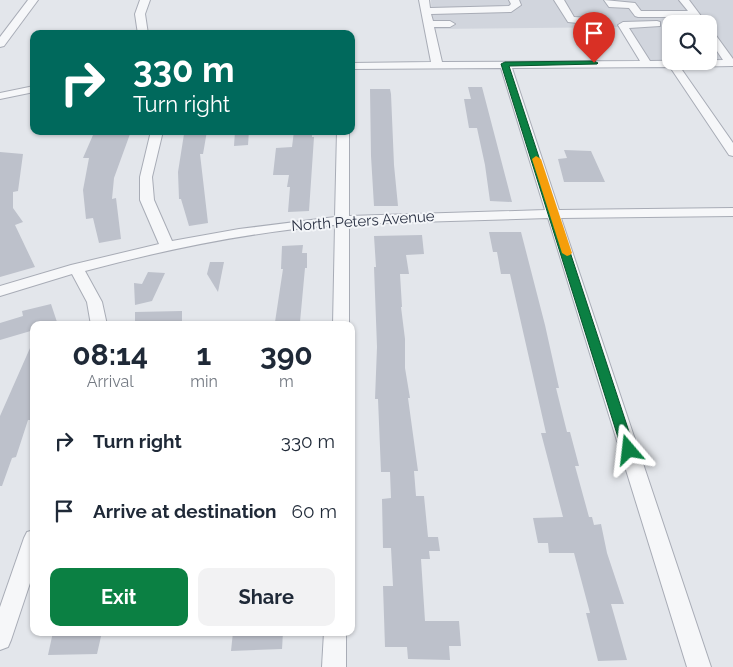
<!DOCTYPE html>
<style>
:root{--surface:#fff;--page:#f2f2f3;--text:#1f2937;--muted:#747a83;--accent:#0b8043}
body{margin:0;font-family:Raleway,sans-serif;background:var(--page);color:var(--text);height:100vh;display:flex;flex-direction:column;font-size:19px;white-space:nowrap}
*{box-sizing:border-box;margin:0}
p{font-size:16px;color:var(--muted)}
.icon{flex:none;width:28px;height:28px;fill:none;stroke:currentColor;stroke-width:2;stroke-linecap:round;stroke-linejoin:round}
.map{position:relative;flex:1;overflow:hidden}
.side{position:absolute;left:30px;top:321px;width:325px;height:315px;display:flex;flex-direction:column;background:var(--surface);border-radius:10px;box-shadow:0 1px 4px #0004}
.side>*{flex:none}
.top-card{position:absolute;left:30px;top:30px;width:325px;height:105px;border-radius:10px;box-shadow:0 1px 4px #0004;background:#00695c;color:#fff;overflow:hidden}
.controls{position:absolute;left:662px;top:15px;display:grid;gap:10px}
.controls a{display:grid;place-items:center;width:55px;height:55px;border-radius:10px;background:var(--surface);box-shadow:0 1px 4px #0004;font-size:25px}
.pin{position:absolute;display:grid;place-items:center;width:42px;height:42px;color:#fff;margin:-51px -21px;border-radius:50% 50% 50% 0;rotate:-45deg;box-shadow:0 0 5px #0007}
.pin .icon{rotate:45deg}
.me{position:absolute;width:55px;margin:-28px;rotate:343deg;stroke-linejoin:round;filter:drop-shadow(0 0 4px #0008)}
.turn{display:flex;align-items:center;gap:18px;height:105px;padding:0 20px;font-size:22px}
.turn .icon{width:65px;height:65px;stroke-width:2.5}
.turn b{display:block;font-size:35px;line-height:42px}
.eta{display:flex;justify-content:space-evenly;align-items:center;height:85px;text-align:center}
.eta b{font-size:30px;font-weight:700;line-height:35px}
.cta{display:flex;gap:10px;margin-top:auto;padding:10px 20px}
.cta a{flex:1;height:58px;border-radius:10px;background:var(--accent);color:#fff;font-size:20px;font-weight:700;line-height:58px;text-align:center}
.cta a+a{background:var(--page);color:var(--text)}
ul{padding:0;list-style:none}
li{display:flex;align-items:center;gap:15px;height:70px;padding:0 20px}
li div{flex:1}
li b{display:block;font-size:19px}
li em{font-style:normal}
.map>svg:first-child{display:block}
.built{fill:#d1d5dd}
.building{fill:#bdc1cb}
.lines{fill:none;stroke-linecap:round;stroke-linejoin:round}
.minor-casing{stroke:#a8acb6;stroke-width:2}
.minor{fill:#f6f7f9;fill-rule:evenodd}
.route{fill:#0b8043;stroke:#07532c}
.slow{fill:#f59e0b}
.labels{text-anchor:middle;stroke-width:4;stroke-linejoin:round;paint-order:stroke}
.street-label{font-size:15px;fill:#2b3244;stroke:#f3f5f8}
</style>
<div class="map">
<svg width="733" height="667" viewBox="0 0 733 667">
<rect width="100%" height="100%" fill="#e3e6eb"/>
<polygon class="built" points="431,0 733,0 733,61 709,61 709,24 671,24 671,61 648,61 626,27 432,29"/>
<g class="building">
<polygon points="468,87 482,87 512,202 490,201 485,165 477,128 469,128 464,99 471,99"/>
<polygon points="370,89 390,89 391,94 394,165 398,206 374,206 371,156"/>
<polygon points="190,131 207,131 203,154 200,154 208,223 189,226 181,199 179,199 178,172 184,134 190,134"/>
<polygon points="235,131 249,131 248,145 234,146"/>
<polygon points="294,131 312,131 312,137 314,137 309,211 288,212 290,187 287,187 289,175 273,175 276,148 292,147"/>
<polygon points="130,134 114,178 112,199 116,198 121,239 99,243 93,218 86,219 83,190 89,158 83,158 93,135"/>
<polygon points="564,150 591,151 605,182 564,182 558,159 567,158"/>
<polygon points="0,152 23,154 18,191 13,192 13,208 23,222 15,225 35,267 0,277"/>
<polygon points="489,232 521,232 545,325 559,388 556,388 567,432 570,432 579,466 575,466 589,517 592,517 594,525 601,524 607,553 624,604 611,604 627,660 598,661 586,613 590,613 574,553 549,553 548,543 538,543 533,518 563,517 541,433 546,433 510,274 501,274 497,252 493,252"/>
<polygon points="422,235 424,254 406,255 409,274 400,274 402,307 401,307 405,339 405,368 410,398 408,398 418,471 414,471 416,496 424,496 428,537 438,537 440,551 429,551 430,559 421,559 425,621 459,621 461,646 449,646 450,660 408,659 407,647 385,647 383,586 393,586 391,548 383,548 382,499 391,498 390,472 381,472 378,399 375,399 377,347 374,267 376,267 374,236"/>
<polygon points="303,245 302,253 307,253 307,268 305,268 300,322 275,322 283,269 281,269 282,246"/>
<polygon points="210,262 224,262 218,292 207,274"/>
<polygon points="148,272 165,273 152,301 135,305 134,283 142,284"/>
<polygon points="51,304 58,325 34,325 34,330 0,340 0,323 23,316 22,311"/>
<polygon points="182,311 182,321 135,325 135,312"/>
<polygon points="34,339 34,412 31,420 28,420 16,457 12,458 2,486 0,486 0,416"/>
<polygon points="53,632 102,632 97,654 48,655"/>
<polygon points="233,632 283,632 282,649 231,651"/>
</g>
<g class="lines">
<g class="minor-casing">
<g id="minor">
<polygon points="28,0 38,0 4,46 0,47 0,37"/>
<polygon points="140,0 150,0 145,14 148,34 138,34 135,14"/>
<path d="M419 0H429L430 8 509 6 511 4 509 0H519L521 5 511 12 431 14 433 21H450L455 24 450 27H434L442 62 640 61 618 25 623 22 657 21 660 22V26L629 28 650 61 723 60 709 39V29L712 30 733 59V66L680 67 733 143V156L729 155 670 67 512 68 559 210 733 208V216L561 218 711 667H687L548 218 349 224V325H333L335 225C250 232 167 249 85 271L102 302 107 325H91L87 302 72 274 0 296V286L71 265 159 244 140 200V177L151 131H163L152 177 154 200 172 241 239 229 335 217 337 131H349V216L545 210 501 68 351 69V63L431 62Z"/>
<polygon points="554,0 564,0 574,17 588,18 593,21 588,24 568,22"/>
<polygon points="604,0 635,3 641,11 688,11 679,0 689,0 704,20 699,23 696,22 692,17 638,17 635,16 629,8 609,7"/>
<polygon points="34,86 34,92 0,99 0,93"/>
<polygon points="34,530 34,571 11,640 8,647 0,650 0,607 24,538 27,532"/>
<polygon points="324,632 346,632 346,667 322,667"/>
</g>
</g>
<use href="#minor" class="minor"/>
</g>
<polygon class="route" points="594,61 598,63 597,64 509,66 635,450 633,453 624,453 622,450 501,64 505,62"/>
<polygon class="slow" points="536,156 541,159 572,253 570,255 567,256 562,253 532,159"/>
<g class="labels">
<g class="street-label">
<text transform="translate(363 221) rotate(-4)" y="5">North Peters Avenue</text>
</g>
</g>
</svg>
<div class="controls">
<a><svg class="icon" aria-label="search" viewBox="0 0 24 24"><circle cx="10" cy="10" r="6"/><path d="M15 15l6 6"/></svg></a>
</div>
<div class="pin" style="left:594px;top:63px;background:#d93025"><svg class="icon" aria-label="arrive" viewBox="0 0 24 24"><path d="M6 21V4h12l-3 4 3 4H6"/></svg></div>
<svg class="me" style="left:629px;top:450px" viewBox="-20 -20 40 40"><path d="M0-17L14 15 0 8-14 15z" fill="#0b8043" stroke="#fff" stroke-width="4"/></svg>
<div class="top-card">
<div class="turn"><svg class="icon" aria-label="right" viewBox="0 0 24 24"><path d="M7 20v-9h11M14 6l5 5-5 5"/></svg><div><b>330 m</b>Turn right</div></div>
</div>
<section class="side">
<div class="eta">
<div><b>08:14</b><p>Arrival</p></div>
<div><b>1</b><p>min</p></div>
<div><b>390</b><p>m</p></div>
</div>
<ul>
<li><svg class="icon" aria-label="right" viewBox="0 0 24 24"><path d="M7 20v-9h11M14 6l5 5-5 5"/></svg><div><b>Turn right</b></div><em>330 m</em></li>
<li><svg class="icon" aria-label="arrive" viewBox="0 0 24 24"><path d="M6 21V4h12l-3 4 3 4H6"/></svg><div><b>Arrive at destination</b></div><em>60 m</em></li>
</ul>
<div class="cta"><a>Exit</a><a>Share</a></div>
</section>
</div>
